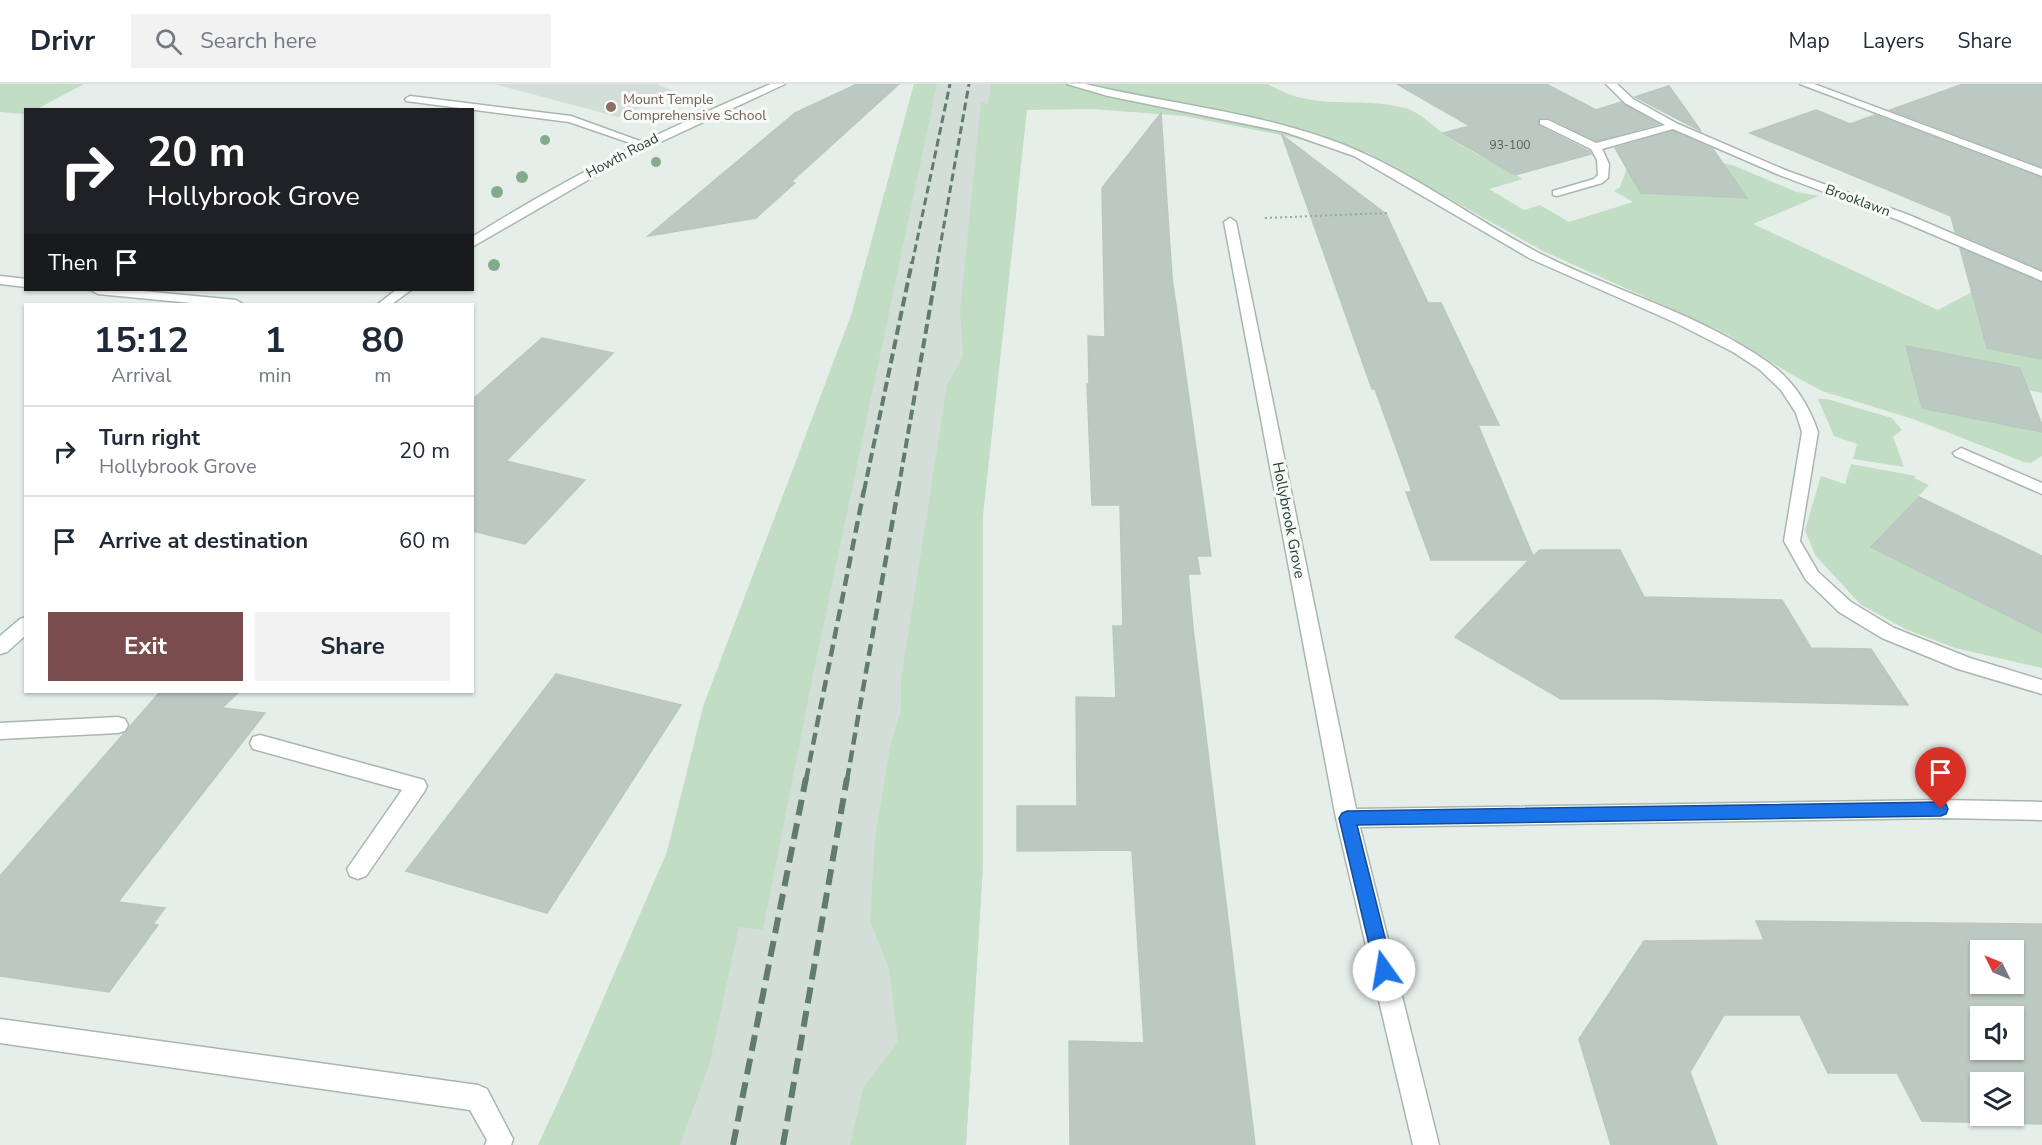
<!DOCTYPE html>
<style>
:root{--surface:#fff;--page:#f2f2f3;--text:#1f2937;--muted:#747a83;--line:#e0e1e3;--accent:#7a4c4e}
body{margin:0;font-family:"Nunito Sans",sans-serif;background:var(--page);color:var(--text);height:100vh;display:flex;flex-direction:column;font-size:22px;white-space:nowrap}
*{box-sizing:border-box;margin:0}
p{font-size:20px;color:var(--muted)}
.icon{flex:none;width:33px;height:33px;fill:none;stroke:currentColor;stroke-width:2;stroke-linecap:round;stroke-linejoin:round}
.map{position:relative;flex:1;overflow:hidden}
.side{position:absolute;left:24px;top:219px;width:450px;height:390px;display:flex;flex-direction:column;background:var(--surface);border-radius:0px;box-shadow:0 2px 4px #0004}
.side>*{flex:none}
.hud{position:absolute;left:24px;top:24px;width:450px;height:183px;border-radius:0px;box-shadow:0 2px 4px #0004;background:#202124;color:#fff;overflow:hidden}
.needle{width:39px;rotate:313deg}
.fabs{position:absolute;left:1970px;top:856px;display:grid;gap:12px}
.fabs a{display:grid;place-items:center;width:54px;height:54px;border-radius:0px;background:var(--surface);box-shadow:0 2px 4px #0004;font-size:30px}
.pin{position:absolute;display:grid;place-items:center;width:51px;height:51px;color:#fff;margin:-62px -26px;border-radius:50% 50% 50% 0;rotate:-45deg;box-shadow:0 0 6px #0007}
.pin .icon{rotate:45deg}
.me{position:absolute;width:66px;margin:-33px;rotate:347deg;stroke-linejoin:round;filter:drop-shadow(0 0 4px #0008)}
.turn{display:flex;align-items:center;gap:21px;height:126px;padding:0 24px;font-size:27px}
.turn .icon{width:78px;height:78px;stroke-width:2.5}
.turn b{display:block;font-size:42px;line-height:51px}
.then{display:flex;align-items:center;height:57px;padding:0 24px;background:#0003;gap:12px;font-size:22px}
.eta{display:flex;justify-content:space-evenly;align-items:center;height:102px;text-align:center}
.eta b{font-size:36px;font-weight:700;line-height:42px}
.button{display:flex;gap:12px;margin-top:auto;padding:12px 24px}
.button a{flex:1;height:69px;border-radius:0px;background:var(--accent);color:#fff;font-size:24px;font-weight:700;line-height:69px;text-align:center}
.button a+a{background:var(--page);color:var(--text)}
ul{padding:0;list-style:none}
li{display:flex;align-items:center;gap:18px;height:90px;padding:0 24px;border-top:2px solid var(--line)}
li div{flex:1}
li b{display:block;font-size:22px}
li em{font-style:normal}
header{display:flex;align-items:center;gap:36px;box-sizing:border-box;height:84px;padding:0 30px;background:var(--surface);border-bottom:2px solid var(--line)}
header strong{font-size:28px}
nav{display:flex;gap:33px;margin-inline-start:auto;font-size:21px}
.search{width:420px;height:54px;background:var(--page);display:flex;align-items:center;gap:15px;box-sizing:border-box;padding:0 21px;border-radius:0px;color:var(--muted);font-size:22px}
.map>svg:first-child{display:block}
.built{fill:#d4ded8}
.green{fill:#c1dec5}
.building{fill:#bcc9c2;stroke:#b9c8bf;stroke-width:1.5;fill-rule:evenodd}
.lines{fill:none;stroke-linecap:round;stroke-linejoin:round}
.service-casing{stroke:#a9b6b0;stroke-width:3}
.minor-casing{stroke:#a9b6b0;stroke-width:3}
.secondary-casing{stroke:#a5b9b0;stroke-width:3}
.path{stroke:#89b09e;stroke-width:2;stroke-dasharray:2 3;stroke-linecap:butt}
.service{fill:#fff;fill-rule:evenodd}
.minor{fill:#fff;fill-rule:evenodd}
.secondary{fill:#fff;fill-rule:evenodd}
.rail-far3{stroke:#617b70;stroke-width:3;stroke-dasharray:8 4;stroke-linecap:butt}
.rail-far2{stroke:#617b70;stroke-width:4;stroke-dasharray:10 4.5;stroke-linecap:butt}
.rail-far1{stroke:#617b70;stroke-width:4.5;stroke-dasharray:12 6;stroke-linecap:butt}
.rail{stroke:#617b70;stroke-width:6;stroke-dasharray:16 8;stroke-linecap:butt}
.tree{fill:#83ab8e}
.route{fill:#1a73e8;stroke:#114b97;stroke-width:1.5}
.education-dot{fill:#8d6e63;stroke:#f7fbf8;stroke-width:2}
.labels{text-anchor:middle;stroke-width:6;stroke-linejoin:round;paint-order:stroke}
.number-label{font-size:12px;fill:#4c6258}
.far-education-label{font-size:14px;fill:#785e54;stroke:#f7fbf8;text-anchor:start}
.far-street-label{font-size:14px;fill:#264035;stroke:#f7fbf8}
.street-label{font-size:15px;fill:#264035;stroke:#f7fbf8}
</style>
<header>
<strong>Drivr</strong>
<div class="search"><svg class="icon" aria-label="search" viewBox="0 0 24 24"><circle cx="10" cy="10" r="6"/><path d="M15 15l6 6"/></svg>Search here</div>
<nav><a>Map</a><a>Layers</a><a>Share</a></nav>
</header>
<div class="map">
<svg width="2042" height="1061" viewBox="0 0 2042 1061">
<rect width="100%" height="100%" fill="#e6eeea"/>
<g class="built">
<polygon points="494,0 657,0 676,8 618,33"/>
<polygon points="914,0 991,0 989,20 1017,124 983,431 983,780 966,1061 538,1061 566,1001 667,768 703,623 852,229"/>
</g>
<g class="green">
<polygon points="0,0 84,0 37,25 26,26 25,30 0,28"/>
<polygon points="914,0 937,0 813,591 763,846 739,843 710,978 680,1061 538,1061 566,1001 667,768 703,623 852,229"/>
<path d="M991 0H1268C1315 29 1356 11 1405 24 1420 28 1431 41 1443 49 1468 67 1497 80 1523 95L1489 105 1524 126 1540 121 1569 138 1633 118 1614 107 1620 103 1627 84 1641 109 1747 114 1723 79 1732 81 1797 108 1819 112 1753 140 1938 226 2002 192 1973 215 1987 264 2042 275V309L2029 306 2021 284 1906 263 1922 324 2042 348V372L2031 379 2024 378 1913 335 1822 307 1789 289 1725 249 1543 167 1366 68 1350 71 1296 54 1184 32 1092 25 1027 26 983 431V780L966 1061H850L863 1004 898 958 889 885 870 837 875 754 890 663 901 625V596L947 301 963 272 960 227 981 18 988 20Z"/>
<polygon points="1818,315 1827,315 1892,334 1902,346 1893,353 1904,383 1853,375 1857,360 1834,352"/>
<polygon points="1851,380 1916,392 1914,394 1929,401 1871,463 2027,542 2042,522 2042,584 1955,564 1905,545 1860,520 1815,471 1805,446 1821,392 1845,400"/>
</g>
<g class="building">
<polygon points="857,0 899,0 791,98 795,99 756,134 648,152 795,29"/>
<polygon points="1397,0 1546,0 1596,26 1621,18 1659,40 1596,57 1549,34 1540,34 1538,36 1539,42 1589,67 1591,70 1515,91 1443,49 1470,42"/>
<polygon points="1963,0 2042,0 2042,83 1890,26"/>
<polygon points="1669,2 1701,47 1635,13"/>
<polygon points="1816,26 1850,40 1875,31 2042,94 2042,186 1955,148 1951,132 1750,49"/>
<polygon points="1161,29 1172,193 1211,472 1197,472 1200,490 1188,490 1193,544 1255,1061 1070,1061 1069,957 1144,959 1132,766 1017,767 1017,722 1077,722 1076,613 1116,614 1113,542 1123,542 1120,421 1092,421 1087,300 1089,300 1088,252 1105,253 1102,104"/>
<polygon points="1673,47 1713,65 1747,114 1641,109 1615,64"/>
<polygon points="1282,51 1386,130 1428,219 1441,219 1499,341 1478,341 1533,472 1540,466 1620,466 1644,513 1782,516 1811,564 1871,565 1908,621 1657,615 1561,615 1455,553 1529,476 1431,476 1406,408 1412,408 1375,305 1372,305"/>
<polygon points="1960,164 2042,199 2042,275 1987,264"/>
<polygon points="542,254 613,269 506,377 585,396 525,460 472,447 472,316"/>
<polygon points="1906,262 2020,284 2042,341 2042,348 1922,324"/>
<polygon points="1919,413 2042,472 2042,549 1871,463"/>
<polygon points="556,590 681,621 547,829 406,787"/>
<polygon points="160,608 239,608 222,624 265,629 118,818 165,824 153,840 158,841 109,908 0,892 0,792"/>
<path d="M1756 837 2042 840V1040L1922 1037 1897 989H1828L1800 931H1724L1690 988 1717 1061H1611L1579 955 1644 857 1764 856ZM1980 867H2013V900H1980ZM1980 933H2013V966H1980ZM1980 999H2013V1032H1980Z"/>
</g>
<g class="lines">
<g class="service-casing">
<g id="service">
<path d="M1067 0H1085C1165 19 1249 27 1328 55 1404 81 1469 133 1539 169 1615 208 1699 229 1769 279 1792 295 1809 321 1818 348L1800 457 1818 488 1851 518 1894 544 1970 574 2042 596V610L1958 585 1882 554 1839 528 1806 496 1784 457 1802 348 1796 329 1781 306 1759 285 1733 268 1676 239 1531 175 1354 72 1285 48 1108 12Z"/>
<polygon points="1800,0 1814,0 2042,85 2042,92"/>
<polygon points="410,12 571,32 648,60 647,62 639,62 569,38 406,17 405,15"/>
<polygon points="118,633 125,635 128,641 125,647 118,649 0,655 0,639"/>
<polygon points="260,651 424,696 427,702 424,708 366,792 358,795 350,792 347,785 402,706 253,665 250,659 253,653"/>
<polygon points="0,935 478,1001 487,1005 513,1055 511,1061 485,1061 487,1056 470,1026 0,959"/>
</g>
</g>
<g class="minor-casing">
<g id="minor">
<polygon points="1606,0 1617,0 1633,15 1678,40 1785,86 1909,131 2042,188 2042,197 1901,137 1777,90 1673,45 1602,65 1609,80 1608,94 1602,99 1557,112 1553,111 1553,107 1594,95 1598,91 1597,76 1591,65 1540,40 1540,36 1548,36 1596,59 1665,41 1625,19"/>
<polygon points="1230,134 1236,138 1356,725 1941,716 2042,718 2042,736 1941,734 1360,743 1439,1061 1413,1061 1336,734 1224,138"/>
<polygon points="0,192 26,195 26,203 0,200"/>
<polygon points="91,206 132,206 236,216 243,220 202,220 98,210"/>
<polygon points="1961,364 2042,399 2042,410 1955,372 1953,369"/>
</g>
</g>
<g class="secondary-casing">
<g id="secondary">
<path d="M771 0H785L626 74 472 163V153C568 93 667 43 771 0Z"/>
<polygon points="396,206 411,206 392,220 378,220"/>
<polygon points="26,533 26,551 7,568 0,570 0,552 20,535"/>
</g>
</g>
<polyline class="path" points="1265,134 1387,129"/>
<use href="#service" class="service"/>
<use href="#minor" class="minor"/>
<use href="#secondary" class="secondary"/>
<g class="rail-far3">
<polyline points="912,180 950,0"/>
<polyline points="937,180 969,0"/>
</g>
<g class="rail-far2">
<polyline points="864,407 912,178"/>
<polyline points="898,407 938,178"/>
</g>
<g class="rail-far1">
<polyline points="806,696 864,406"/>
<polyline points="847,696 898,406"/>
</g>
<g class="rail">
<polyline points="733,1061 806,694"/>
<polyline points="783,1061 847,694"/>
</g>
</g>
<g class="tree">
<circle cx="545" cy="56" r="5"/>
<circle cx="656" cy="78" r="5"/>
<circle cx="522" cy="93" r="6"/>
<circle cx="497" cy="108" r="6"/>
<circle cx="494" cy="181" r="6"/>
</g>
<polygon class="route" points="1941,718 1946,720 1948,725 1946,730 1941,732 1357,741 1393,886 1390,892 1384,895 1378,892 1375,886 1339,734 1342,729 1347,727"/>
<circle class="education-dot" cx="611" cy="23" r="6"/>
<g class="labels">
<g class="number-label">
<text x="1510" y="65">93-100</text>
</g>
<g class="far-education-label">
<text x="623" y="20">Mount Temple<tspan x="623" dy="16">Comprehensive School</tspan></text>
</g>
<g class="far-street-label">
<text transform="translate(622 71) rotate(-28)" y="5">Howth Road</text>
<text transform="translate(1858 116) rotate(20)" y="5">Brooklawn</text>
</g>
<g class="street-label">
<text transform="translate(1289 436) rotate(79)" y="5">Hollybrook Grove</text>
</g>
</g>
</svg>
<div class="fabs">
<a><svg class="needle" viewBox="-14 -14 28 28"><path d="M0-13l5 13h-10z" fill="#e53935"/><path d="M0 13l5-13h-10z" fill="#747a83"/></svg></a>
<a><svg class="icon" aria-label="sound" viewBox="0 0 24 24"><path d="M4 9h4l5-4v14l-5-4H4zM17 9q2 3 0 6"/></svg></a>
<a><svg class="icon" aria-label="layers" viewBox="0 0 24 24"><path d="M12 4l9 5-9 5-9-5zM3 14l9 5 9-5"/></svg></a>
</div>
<div class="pin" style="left:1941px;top:725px;background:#d93025"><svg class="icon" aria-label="arrive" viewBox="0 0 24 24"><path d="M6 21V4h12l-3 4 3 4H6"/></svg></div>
<svg class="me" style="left:1384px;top:886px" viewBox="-20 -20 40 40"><circle r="19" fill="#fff"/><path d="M0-13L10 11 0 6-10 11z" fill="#1a73e8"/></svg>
<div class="hud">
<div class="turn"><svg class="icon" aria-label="right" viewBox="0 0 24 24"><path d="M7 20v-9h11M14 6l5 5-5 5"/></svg><div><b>20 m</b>Hollybrook Grove</div></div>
<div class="then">Then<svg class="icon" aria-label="arrive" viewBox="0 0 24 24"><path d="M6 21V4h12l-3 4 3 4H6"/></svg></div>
</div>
<section class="side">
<div class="eta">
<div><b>15:12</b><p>Arrival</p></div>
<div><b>1</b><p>min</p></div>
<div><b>80</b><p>m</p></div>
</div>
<ul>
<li><svg class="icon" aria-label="right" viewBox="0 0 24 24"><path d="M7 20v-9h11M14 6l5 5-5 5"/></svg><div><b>Turn right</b><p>Hollybrook Grove</p></div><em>20 m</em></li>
<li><svg class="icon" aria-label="arrive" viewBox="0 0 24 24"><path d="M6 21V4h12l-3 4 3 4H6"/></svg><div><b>Arrive at destination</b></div><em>60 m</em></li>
</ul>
<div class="button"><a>Exit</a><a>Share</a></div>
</section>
</div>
